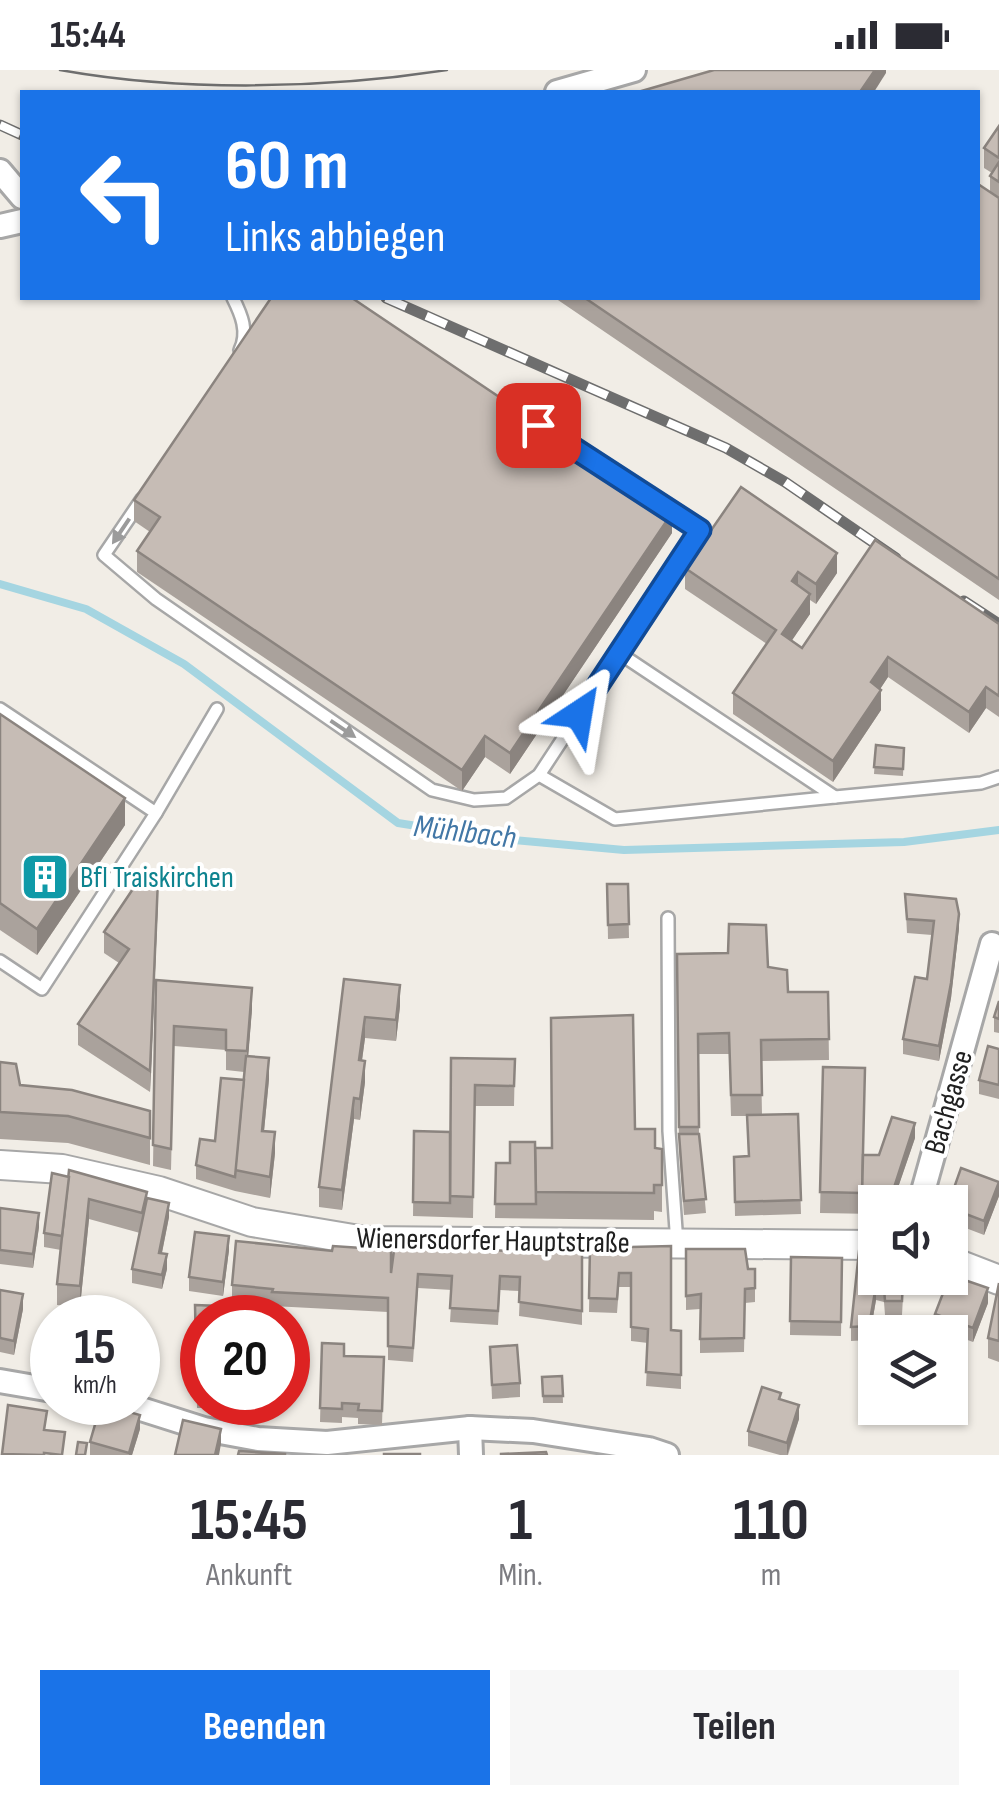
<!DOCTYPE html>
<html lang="de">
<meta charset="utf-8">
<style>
:root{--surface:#fff;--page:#f7f7f7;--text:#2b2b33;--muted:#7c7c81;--accent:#1a73e8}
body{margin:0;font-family:"Sofia Sans Condensed",sans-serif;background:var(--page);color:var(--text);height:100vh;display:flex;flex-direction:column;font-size:38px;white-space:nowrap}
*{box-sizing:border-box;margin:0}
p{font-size:32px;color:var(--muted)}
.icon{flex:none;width:55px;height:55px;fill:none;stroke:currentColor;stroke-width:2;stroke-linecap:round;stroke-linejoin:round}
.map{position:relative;height:1385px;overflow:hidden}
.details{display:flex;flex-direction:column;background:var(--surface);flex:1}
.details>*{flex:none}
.hud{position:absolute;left:20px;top:20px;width:960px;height:210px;border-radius:0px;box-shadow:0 2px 8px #0004;background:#1a73e8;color:#fff;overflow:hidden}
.tools{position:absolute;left:858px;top:1115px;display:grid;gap:20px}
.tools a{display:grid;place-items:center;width:110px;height:110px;border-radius:0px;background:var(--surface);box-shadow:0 2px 8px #0004;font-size:50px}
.speed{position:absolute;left:30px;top:1225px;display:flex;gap:20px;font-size:50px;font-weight:700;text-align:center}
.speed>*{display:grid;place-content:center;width:130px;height:130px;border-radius:50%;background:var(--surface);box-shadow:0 2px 8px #0004;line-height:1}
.speed small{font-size:25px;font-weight:400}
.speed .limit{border:15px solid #d22;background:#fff;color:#111}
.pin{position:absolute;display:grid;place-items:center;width:85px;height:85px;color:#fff;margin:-42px;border-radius:20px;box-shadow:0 5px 15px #0006}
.me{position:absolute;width:110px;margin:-55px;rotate:33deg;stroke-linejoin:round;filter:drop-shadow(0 0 8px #0008)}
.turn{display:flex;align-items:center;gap:35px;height:210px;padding:0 40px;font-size:45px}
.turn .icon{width:130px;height:130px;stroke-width:2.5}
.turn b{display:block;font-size:70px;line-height:85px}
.eta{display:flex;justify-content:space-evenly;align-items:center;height:170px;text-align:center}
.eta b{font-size:60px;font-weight:700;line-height:70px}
.button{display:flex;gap:20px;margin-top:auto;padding:20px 40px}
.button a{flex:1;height:115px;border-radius:0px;background:var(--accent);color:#fff;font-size:40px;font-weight:700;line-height:115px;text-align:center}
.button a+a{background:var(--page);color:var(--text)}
.status{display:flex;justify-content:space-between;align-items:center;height:70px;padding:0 50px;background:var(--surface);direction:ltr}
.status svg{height:28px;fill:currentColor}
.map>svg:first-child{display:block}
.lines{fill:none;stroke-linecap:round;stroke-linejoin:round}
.stream{stroke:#a5d5e1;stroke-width:8}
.service-casing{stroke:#a7a7a7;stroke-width:16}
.minor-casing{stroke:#a7a7a7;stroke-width:28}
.tertiary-casing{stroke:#a7a7a7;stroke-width:32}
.service{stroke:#fff;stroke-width:11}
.minor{stroke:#fff;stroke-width:22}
.tertiary{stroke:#fff;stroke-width:28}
.tram{stroke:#6e6e6e;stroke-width:2.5}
.rail-casing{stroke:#6e6e6e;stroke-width:11}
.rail{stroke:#fff;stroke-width:8;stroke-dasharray:22;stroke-linecap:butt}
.wall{fill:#aaa29c}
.shaded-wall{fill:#8b847f}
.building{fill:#c6bcb5;stroke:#8b847f;stroke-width:2.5}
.oneway{fill:#9b9b9b}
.route-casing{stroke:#114b97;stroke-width:25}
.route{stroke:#1a73e8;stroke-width:18}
.labels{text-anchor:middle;stroke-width:8;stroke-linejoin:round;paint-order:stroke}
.culture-label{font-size:30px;fill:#0d838f;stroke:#fff;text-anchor:start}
.street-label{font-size:30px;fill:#202020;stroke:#fff}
.water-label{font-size:32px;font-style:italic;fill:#4277a6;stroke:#fff}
</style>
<div class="status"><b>15:44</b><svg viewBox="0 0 49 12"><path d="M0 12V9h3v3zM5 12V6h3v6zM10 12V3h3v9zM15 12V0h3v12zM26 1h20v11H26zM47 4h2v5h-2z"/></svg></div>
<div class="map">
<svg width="999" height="1385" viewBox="0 0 999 1385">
<rect width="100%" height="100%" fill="#f1ede6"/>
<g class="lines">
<polyline class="stream" points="0,514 86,539 184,594 398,753 492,768 624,780 904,772 999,760"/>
<g class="service-casing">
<g id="service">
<path d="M233 228C241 244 249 262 240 280"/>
<polyline points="142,429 104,485 156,529 432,720 474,730 506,728 539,705 700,460 623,410"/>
<polyline points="0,639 156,743 42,919 0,891"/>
<polyline points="539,705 615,749 835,727 619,583"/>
<polyline points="835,727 981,713 999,707"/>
<polyline points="156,743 217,639"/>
<polyline points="668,848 669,1061 677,1174"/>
</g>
</g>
<g class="minor-casing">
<g id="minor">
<polyline points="557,22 634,0"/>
<polyline points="0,101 22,127"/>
<polyline points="0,156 22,151"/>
<polyline points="920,1132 992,874"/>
<polyline points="0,1311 52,1320"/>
<polyline points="119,1332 204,1359 258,1369 327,1373 470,1358 533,1361 649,1379 667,1385"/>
<polyline points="470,1358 471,1385"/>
</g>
</g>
<g class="tertiary-casing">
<g id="tertiary">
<polyline points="0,1095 62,1099 159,1121 252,1152 365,1171 875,1175"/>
<polyline points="950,1191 999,1210"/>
</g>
</g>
<use href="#service" class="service"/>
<use href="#minor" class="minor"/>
<use href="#tertiary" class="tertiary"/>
<path class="tram" d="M60 0C182 22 324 19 447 0"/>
<g class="rail-casing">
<g id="rail">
<polyline points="0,55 22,65"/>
<polyline points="386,228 726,378 785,412 896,488"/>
<polyline points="964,531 999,554"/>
</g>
</g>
<use href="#rail" class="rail"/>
</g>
<g class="wall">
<polygon points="999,56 999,530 555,228 978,228 990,122 990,106 992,103 984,98 984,78"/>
<polygon points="134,430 672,463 510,704 485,687 462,721 137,502 137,481 150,462 134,451"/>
<polygon points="685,498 837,503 816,534 810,530 810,544 791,571 802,578 999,554 999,647 986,638 969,663 888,607 880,619 881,640 833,712 733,644 733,623 767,574 685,519"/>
<polygon points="0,644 125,755 37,885 0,860"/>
<polygon points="876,675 904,678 903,706 874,704"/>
<polygon points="607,814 628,814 629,868 608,869"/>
<polygon points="905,824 959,858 951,928 939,991 903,984 903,969 927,909 932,865 907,863"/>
<polygon points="158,830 150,1022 78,975 78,954 119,893 104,883 104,862"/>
<polygon points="677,884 768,897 788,922 828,922 829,990 761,991 762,1045 798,1044 801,1144 735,1146 734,1087 748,1086 747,1046 731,1046 729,984 698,984 699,1064 706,1143 684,1145 679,1078"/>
<polygon points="344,909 400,936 396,971 365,968 362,991 365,1012 360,1050 354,1049 342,1140 319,1137 319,1117"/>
<polygon points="156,910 252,939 248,986 269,1009 264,1061 275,1083 270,1128 235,1121 196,1109 196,1095 215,1071 244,1010 244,1002 226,1000 226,980 174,976 171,1100 153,1096"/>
<polygon points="999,931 999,963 994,962 994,947"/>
<polygon points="999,979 999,1029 979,1024 979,1010"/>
<polygon points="451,988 515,989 514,1036 475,1036 473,1148 413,1146 414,1061 450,1126"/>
<polygon points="0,992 20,1015 150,1041 150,1095 68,1073 0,1069"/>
<polygon points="823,997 863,1085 879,1085 915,1068 893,1132 875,1132 875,1144 820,1143"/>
<polygon points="635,1059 655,1078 662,1079 662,1142 654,1141 654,1150 495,1148 496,1093 510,1093 535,1078 552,1078"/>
<polygon points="52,1103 147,1128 169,1147 162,1183 167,1199 162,1219 132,1213 132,1199 140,1163 89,1149 80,1237 57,1235 57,1214 61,1180 44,1177 44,1163"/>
<polygon points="999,1126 984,1165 950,1152 950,1132"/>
<polygon points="0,1138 39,1157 33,1198 0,1194"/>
<polygon points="671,1176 671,1260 681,1261 681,1319 646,1316 648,1273 631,1271 631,1217 619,1217 617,1243 589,1242 590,1178"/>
<polygon points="686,1179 748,1199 755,1199 755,1232 745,1233 744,1282 700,1283 700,1239 686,1240"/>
<polygon points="229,1180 223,1226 189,1221 189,1207"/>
<polygon points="582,1181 582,1255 519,1246 520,1221 500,1220 498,1255 450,1252 452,1220 418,1218 413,1292 388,1290 388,1242 272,1236 272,1233 232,1229 232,1215 391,1203 522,1182"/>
<polygon points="875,1182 904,1208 902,1245 885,1245 884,1232 876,1230 869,1270 851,1271 851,1257"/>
<polygon points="791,1187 842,1188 841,1266 790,1265"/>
<polygon points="999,1213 999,1292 988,1288 988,1268"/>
<polygon points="0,1220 23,1239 14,1285 0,1282"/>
<polygon points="988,1233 973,1272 935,1258 935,1244"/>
<polygon points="195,1235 202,1248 202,1332 208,1332 208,1338 197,1338"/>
<polygon points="322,1273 344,1286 384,1287 382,1355 358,1354 358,1348 342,1347 342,1353 320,1352"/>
<polygon points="490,1277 520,1313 520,1327 492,1329"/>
<polygon points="562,1306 563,1333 543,1333 542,1307"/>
<polygon points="781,1329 799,1349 788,1385 780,1385 748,1376 748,1361"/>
<polygon points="140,1359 132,1385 90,1385 90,1372"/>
</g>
<g class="shaded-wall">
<polygon points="875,0 886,0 886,3 874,22 860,22"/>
<polygon points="672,443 672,463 510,704 510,683"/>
<polygon points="837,483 837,503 816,534 816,514"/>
<polygon points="798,502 798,522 792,511"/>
<polygon points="810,524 810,544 782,585 782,564"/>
<polygon points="888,587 888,607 871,633 871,612"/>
<polygon points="986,617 986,638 969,663 969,642"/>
<polygon points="881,620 881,640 833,712 833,691"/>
<polygon points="485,666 485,687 462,721 462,700"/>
<polygon points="125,728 125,755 37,885 37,859"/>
<polygon points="158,809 158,830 150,1022 150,1001"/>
<polygon points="959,844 959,858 951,928 939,991 939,976"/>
<polygon points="400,915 400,936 396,971 396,950"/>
<polygon points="252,918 252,939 247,1002 247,981"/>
<polygon points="365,947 365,968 359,1011 359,990"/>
<polygon points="269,988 269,1009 262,1082 262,1061"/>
<polygon points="365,991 365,1012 360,1050 360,1029"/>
<polygon points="354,1028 354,1049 342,1140 342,1120"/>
<polygon points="915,1053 915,1068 893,1132 890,1132"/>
<polygon points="275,1062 275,1083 270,1128 270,1107"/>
<polygon points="999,1112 999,1126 984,1165 984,1151"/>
<polygon points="89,1129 89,1149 80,1237 80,1216"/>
<polygon points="169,1133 169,1147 159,1197 159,1183"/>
<polygon points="39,1143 39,1157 33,1198 33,1184"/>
<polygon points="229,1166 229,1180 223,1226 223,1212"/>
<polygon points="167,1184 167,1199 162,1219 162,1205"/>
<polygon points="876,1216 876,1230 869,1270 869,1256"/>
<polygon points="988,1218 988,1233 973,1272 973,1258"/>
<polygon points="23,1224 23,1239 14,1285 14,1271"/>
<polygon points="799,1335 799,1349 787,1385 787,1373"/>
<polygon points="140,1345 140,1359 132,1385 129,1385"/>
<polygon points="221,1359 221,1374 219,1385 215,1385"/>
</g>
<g class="building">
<polygon points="714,0 875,0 860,22 638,22"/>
<polygon points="999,56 999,88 984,78"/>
<polygon points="999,92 999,112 990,106"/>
<polygon points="978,114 999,128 999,509 585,228 978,228"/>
<polygon points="271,228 352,228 672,443 510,683 485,666 462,700 137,481 160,447 134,430"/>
<polygon points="741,417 837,483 816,514 798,502 792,511 810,524 782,564 802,578 875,470 999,554 999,626 986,617 969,642 888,587 871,612 881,620 833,691 733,623 776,560 685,498"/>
<polygon points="0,644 125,728 37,859 0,833"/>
<polygon points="876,675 904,678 903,699 874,697"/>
<polygon points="145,801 158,809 150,1001 78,954 129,879 104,862"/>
<polygon points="607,814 628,814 629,854 608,855"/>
<polygon points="905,824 956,829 959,844 951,913 939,976 903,969 915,907 927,909 934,851 907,849"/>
<polygon points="729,854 766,855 768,897 787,900 788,922 828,922 829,969 761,970 762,1025 731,1025 729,963 698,964 699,1057 679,1057 677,884 728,883"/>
<polygon points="344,909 400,915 396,950 365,947 359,990 365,991 360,1029 354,1028 342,1120 319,1117"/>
<polygon points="156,910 252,918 247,981 226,980 226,960 174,956 171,1079 153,1075"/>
<polygon points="999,931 999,949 994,947"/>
<polygon points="633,945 635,1059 655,1059 655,1078 662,1079 662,1115 654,1115 654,1123 536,1122 535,1078 552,1078 551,948"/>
<polygon points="988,976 999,979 999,1015 979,1010"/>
<polygon points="246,986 269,988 262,1061 275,1062 270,1107 235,1100"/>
<polygon points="451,988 515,989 514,1016 475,1015 473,1127 450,1126"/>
<polygon points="0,992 16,994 20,1015 72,1020 150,1041 150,1068 68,1046 0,1042"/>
<polygon points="823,997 865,998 862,1123 820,1122"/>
<polygon points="221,1008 244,1010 235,1107 196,1095 200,1069 215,1071"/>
<polygon points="798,1044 801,1130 735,1132 734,1087 749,1086 747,1045"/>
<polygon points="892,1047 915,1053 890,1130 862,1129 863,1085 879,1085"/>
<polygon points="414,1061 450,1062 450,1133 413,1132"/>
<polygon points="679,1064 699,1064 706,1129 684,1131"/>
<polygon points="510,1072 535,1072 536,1134 495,1134 496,1093 510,1093"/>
<polygon points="961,1098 999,1112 984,1151 950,1138 949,1132"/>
<polygon points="69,1100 147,1122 142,1143 89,1129 80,1216 57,1214"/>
<polygon points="52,1103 69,1107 62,1166 44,1163"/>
<polygon points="147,1128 169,1133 159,1183 167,1184 162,1205 132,1199"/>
<polygon points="0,1138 39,1143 33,1184 0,1180"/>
<polygon points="195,1162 229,1166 223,1212 189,1207"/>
<polygon points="236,1171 332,1181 333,1176 391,1180 391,1203 395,1173 522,1182 582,1181 582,1241 519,1232 520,1207 500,1206 498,1241 450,1238 452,1206 418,1204 413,1278 388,1276 388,1228 272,1222 273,1219 232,1215"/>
<polygon points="671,1176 671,1260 681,1261 681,1305 646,1302 648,1259 631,1257 631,1203 619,1203 617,1229 589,1228 590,1178"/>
<polygon points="686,1179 745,1179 748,1199 755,1199 755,1218 745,1219 744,1268 700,1269 701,1224 686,1226"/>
<polygon points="859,1181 875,1182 875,1208 903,1208 902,1231 885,1231 884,1218 876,1216 869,1256 851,1257"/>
<polygon points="791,1187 842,1188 841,1252 790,1251"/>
<polygon points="950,1205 988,1218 973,1258 935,1244"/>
<polygon points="999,1213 999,1271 988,1268"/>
<polygon points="0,1220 23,1224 14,1271 0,1268"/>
<polygon points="195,1235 220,1236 220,1248 202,1248 202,1324 197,1323"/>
<polygon points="322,1273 344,1274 344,1286 384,1287 382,1341 358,1340 359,1334 342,1333 342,1339 320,1338"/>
<polygon points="517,1275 520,1313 492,1315 490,1277"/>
<polygon points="562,1306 563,1326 543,1326 542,1307"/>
<polygon points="762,1317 781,1323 779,1329 799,1335 787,1373 748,1361"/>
<polygon points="101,1334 140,1345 129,1383 90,1372"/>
<polygon points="8,1335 47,1341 44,1360 65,1362 62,1385 44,1383 44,1385 2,1384"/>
<polygon points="183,1350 221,1359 215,1385 175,1385"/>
<polygon points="78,1372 87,1373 85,1385 76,1385"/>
<polygon points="239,1381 285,1384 285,1385 238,1385"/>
<polygon points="546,1382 547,1385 501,1385 501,1384"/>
<rect x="384" y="1384" width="36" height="1"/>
</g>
<defs><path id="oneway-solid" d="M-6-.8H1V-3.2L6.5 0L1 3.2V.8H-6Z" transform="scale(2.5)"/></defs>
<g class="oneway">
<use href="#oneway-solid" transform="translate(121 461) rotate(124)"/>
<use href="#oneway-solid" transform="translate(343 659) rotate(34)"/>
</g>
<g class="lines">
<g class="route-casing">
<polyline id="route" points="538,355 700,460 579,644"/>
</g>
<use href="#route" class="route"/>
</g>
<defs>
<g id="building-square" transform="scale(2.5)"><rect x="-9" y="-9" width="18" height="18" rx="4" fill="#0f9aa8" stroke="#fff"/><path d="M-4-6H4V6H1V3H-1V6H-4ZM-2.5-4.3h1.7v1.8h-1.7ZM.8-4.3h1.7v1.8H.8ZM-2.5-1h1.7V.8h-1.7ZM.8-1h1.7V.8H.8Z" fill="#fff"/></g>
</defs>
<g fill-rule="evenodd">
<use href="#building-square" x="45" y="807"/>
</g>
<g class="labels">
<g class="culture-label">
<text x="80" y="817">BfI Traiskirchen</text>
</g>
<g class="street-label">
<text transform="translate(948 1032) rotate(-74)" y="10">Bachgasse</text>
<text transform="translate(493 1170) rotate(1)" y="10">Wienersdorfer Hauptstraße</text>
</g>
<g class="water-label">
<text transform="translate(465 761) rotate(7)" y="11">Mühlbach</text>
</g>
</g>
</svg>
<div class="tools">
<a><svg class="icon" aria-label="sound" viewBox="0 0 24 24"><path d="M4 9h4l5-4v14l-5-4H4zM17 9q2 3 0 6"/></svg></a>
<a><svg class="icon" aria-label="layers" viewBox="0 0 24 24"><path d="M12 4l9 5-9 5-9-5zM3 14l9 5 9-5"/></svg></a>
</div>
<div class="speed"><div>15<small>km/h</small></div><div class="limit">20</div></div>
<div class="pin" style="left:538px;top:355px;background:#d93025"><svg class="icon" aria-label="arrive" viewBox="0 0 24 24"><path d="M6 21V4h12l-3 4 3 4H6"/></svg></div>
<svg class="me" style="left:579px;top:644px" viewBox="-20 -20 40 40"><path d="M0-17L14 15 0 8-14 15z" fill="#1a73e8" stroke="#fff" stroke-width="4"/></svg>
<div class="hud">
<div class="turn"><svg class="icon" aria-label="left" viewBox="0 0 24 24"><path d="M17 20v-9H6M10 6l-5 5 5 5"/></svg><div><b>60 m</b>Links abbiegen</div></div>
</div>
</div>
<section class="details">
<div class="eta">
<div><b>15:45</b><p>Ankunft</p></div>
<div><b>1</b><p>Min.</p></div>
<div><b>110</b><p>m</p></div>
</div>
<div class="button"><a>Beenden</a><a>Teilen</a></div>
</section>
